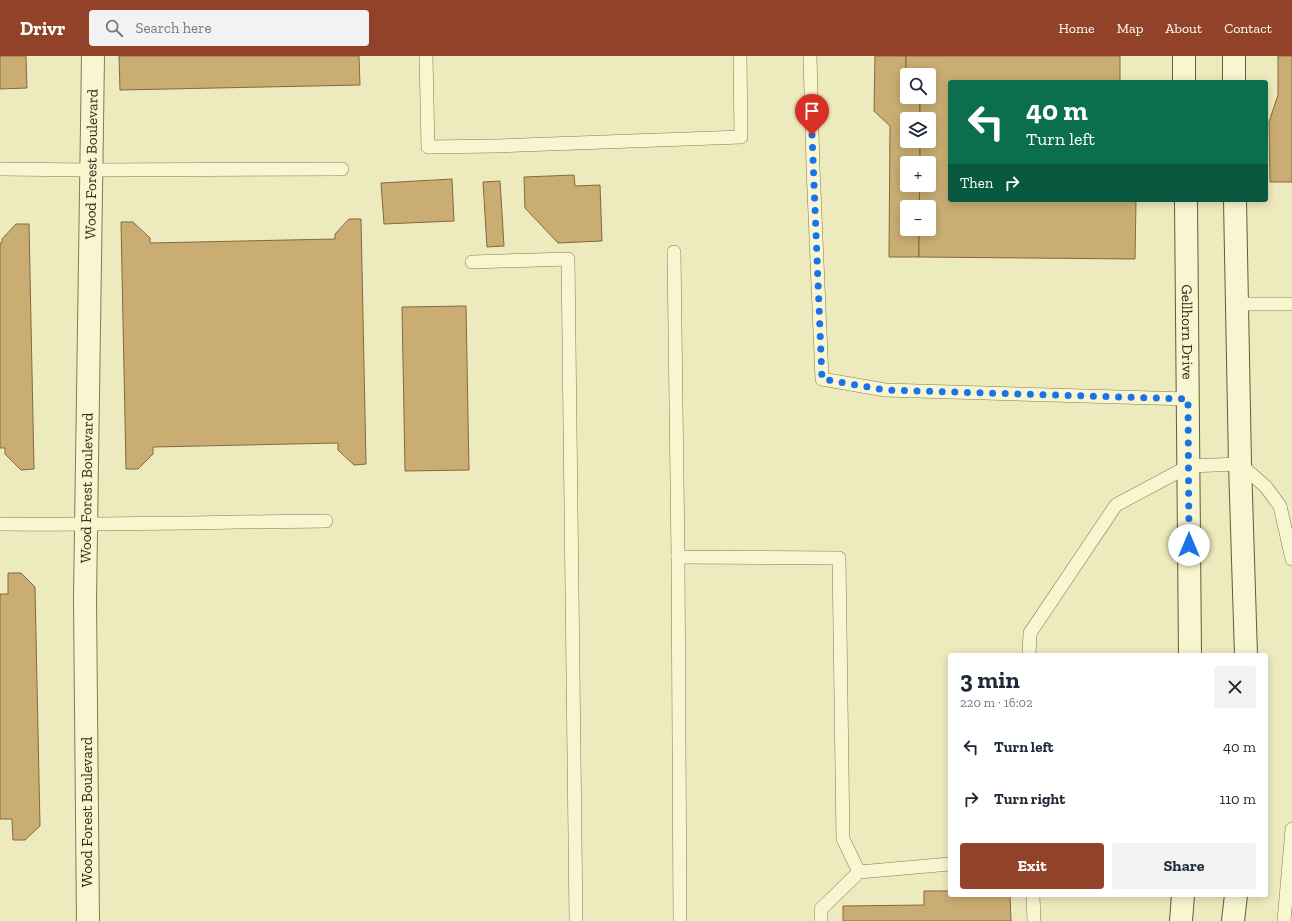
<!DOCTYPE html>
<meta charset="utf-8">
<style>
:root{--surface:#fff;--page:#f2f2f3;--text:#1f2937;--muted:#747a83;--accent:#924228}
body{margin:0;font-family:"Zilla Slab",serif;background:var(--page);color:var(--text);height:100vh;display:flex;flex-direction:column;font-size:15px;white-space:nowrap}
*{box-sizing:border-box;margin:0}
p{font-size:13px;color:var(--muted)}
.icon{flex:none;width:22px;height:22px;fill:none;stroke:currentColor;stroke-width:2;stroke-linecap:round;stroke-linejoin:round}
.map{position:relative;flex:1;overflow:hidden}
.sheet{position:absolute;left:948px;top:597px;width:320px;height:244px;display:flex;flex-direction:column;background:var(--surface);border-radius:4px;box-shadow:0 2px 10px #0003}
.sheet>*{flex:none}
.guide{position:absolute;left:948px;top:24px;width:320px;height:122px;border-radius:4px;box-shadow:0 2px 10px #0003;background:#0b6e4f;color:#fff;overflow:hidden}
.controls{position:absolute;left:900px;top:12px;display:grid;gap:8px}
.controls a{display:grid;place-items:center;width:36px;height:36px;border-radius:4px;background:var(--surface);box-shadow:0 2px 10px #0003;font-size:20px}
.pin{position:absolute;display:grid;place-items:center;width:34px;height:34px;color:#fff;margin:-41px -17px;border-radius:50% 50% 50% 0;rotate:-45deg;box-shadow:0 0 4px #0007}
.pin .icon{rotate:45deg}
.me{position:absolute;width:44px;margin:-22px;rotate:0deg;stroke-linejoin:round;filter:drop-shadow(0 0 3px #0008)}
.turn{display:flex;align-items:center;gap:14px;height:84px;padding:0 12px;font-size:18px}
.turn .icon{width:52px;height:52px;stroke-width:2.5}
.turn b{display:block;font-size:28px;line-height:34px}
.then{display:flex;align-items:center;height:38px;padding:0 12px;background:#0003;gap:8px;font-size:15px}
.round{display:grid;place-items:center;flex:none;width:42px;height:42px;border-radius:4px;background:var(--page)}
.overview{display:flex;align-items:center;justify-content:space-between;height:68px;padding:0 12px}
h1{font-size:24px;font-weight:800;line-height:30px}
.action{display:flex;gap:8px;margin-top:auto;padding:8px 12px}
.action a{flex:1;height:46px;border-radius:4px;background:var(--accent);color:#fff;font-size:16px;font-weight:800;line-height:46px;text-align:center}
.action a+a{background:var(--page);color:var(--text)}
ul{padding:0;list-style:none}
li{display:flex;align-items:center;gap:12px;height:52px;padding:0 12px}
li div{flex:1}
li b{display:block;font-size:15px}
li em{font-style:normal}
header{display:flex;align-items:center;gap:24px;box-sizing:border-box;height:56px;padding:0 20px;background:var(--accent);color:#fff}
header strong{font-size:19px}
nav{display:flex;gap:22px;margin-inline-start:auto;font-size:14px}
.search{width:280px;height:36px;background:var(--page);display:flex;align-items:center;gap:10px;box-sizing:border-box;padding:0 14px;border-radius:4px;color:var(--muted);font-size:15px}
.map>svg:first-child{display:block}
.building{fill:#caad73;stroke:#836a3d;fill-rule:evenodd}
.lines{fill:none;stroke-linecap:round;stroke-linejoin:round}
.lane-casing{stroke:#847a57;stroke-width:14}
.street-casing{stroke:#847a57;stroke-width:24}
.secondary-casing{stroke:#665b3a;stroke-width:24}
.lane{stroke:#f8f6d0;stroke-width:13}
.street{stroke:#f8f6d0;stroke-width:22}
.secondary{stroke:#f8f6d0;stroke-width:22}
.route{stroke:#1a73e8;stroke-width:7;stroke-dasharray:0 12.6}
.labels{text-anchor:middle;stroke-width:3;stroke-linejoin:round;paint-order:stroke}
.street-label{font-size:15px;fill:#332d1b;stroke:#f4f3cd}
</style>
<header>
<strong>Drivr</strong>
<div class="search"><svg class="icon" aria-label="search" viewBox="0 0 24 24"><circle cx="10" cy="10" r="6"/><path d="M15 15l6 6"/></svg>Search here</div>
<nav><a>Home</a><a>Map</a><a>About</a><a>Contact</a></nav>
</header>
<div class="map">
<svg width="1292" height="865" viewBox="0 0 1292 865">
<rect width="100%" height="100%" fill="#edeabd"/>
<g class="building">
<polygon points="0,0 26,0 27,32 0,33"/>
<polygon points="119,0 359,0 360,29 120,34"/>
<polygon points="875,0 906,0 906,42 920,42 920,63 907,63 907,85 920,85 920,107 907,107 907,129 920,129 919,151 907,151 907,173 919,173 919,201 889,201 890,70 874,55"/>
<path d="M906 0H1120V26H950V144H1136L1135 203 919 201V173H929V151H919L920 129H929V107H920V85H929V63H920V42H906ZM907 19H929V41H907Z"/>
<polygon points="1278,0 1292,0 1292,126 1270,126 1269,66 1278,39"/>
<polygon points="574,119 575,130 600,129 602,185 558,187 525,152 524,121"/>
<polygon points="452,123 454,165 384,168 381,127"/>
<polygon points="500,125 504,190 487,191 483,126"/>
<polygon points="349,163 361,163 366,408 354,409 338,394 338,387 153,391 153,398 138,413 126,413 121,166 133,166 150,182 150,187 335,183 335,178"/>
<polygon points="16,168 29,168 34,413 21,414 5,398 5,392 0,392 0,187 2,187 2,183"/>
<polygon points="466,250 469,414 405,415 402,251"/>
<polygon points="8,517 21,517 35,531 40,770 25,784 13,784 12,763 0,763 0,538 8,538"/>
<polygon points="924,835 950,835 950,839 1010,839 1011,865 843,865 843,850 924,849"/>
</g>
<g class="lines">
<g class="lane-casing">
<g id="lane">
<polyline points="426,0 428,91 496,90 741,81 740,0"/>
<polyline points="810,0 813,111 822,323 885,334 1188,343"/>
<polyline points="0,113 91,114 342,113"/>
<polyline points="674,196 678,501 839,502 843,783 859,816"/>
<polyline points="472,206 568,203 576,865"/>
<polyline points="1236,248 1292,248"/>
<path d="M0 468C109 469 217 466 326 465"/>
<polyline points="678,501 680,865"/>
<polyline points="1029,599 1030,577 1116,449 1189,410 1240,408 1266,431 1280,450 1292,503"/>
<polyline points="1033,839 1034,865"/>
<polyline points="821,865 821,853 859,816 950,808"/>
<polyline points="1284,865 1292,773"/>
</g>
</g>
<g class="street-casing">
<g id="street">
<path id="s1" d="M88 865 85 543 93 0"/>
</g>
</g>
<g class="secondary-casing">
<g id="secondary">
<polyline points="1184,0 1184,26"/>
<polyline points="1234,0 1234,26"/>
<path id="s2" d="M1186 144 1190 599"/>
<polyline points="1235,144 1240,408 1246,599"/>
<polyline points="1181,865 1183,839"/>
<polyline points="1233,865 1236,839"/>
</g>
</g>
<use href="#lane" class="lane"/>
<use href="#street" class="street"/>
<use href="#secondary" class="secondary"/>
</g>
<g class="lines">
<polyline class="route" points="812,79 822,323 885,334 1188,343 1189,489"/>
</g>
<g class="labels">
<g class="street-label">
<text dy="5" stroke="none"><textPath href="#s1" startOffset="757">Wood Forest Boulevard</textPath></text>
<text dy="5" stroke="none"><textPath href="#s2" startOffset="132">Gellhorn Drive</textPath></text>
<text dy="5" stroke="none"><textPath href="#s1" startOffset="433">Wood Forest Boulevard</textPath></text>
<text transform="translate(87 756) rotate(-90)" y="5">Wood Forest Boulevard</text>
</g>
</g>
</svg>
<div class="controls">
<a><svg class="icon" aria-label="search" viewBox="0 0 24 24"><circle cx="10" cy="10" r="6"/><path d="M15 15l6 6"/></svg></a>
<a><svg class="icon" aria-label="layers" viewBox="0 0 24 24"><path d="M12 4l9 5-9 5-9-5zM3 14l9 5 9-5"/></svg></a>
<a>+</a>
<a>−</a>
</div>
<div class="pin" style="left:812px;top:79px;background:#d93025"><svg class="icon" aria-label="arrive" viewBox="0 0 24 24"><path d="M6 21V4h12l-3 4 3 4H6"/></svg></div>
<svg class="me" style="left:1189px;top:489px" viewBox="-20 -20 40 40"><circle r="19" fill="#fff"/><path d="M0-13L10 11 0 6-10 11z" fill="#1a73e8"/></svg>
<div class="guide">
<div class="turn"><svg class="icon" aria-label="left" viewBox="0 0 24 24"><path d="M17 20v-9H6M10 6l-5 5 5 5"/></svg><div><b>40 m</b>Turn left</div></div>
<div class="then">Then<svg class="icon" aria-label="right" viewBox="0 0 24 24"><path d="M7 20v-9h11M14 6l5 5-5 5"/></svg></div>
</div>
<section class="sheet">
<div class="overview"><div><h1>3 min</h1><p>220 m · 16:02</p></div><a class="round"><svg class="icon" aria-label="close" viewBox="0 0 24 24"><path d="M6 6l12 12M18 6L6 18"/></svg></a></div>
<ul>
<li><svg class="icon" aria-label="left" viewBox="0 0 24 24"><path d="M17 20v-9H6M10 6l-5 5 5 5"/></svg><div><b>Turn left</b></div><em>40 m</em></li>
<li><svg class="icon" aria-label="right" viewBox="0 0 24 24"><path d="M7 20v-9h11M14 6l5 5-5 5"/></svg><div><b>Turn right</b></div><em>110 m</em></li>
</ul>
<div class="action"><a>Exit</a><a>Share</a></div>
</section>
</div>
